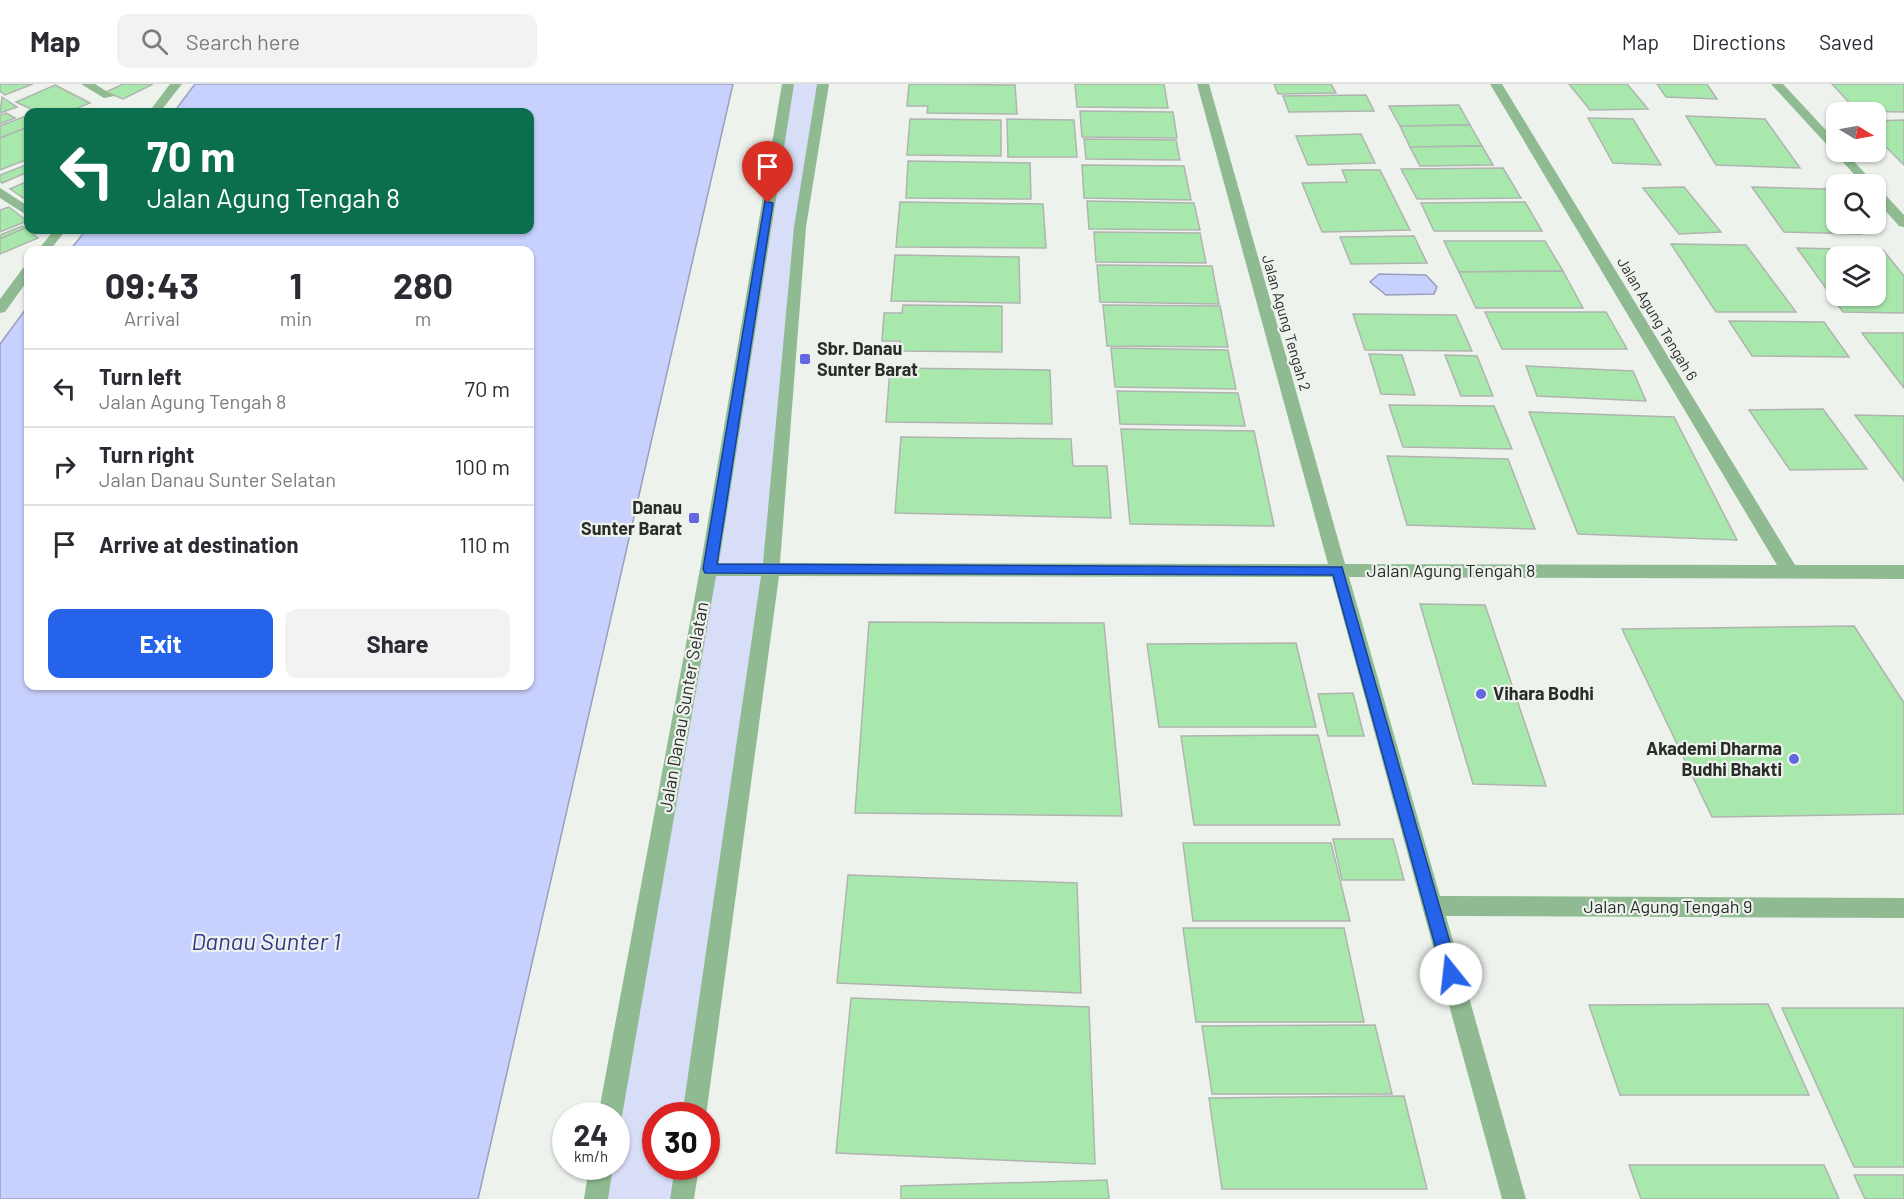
<!DOCTYPE html>
<style>
:root{--surface:#fff;--page:#f2f2f3;--text:#2b2b33;--muted:#7c7c81;--line:#e1e1e2;--accent:#2563eb}
body{margin:0;font-family:Barlow,sans-serif;background:var(--page);color:var(--text);height:100vh;display:flex;flex-direction:column;font-size:22px;white-space:nowrap}
*{box-sizing:border-box;margin:0}
p{font-size:20px;color:var(--muted)}
.icon{flex:none;width:33px;height:33px;fill:none;stroke:currentColor;stroke-width:2;stroke-linecap:round;stroke-linejoin:round}
.map{position:relative;flex:1;overflow:hidden}
.sheet{position:absolute;left:24px;top:162px;width:510px;height:444px;display:flex;flex-direction:column;background:var(--surface);border-radius:12px;box-shadow:0 2px 4px #0004}
.sheet>*{flex:none}
.top-card{position:absolute;left:24px;top:24px;width:510px;height:126px;border-radius:12px;box-shadow:0 2px 4px #0004;background:#0b6e4f;color:#fff;overflow:hidden}
.needle{width:39px;rotate:100deg}
.controls{position:absolute;left:1826px;top:18px;display:grid;gap:12px}
.controls a{display:grid;place-items:center;width:60px;height:60px;border-radius:12px;background:var(--surface);box-shadow:0 2px 4px #0004;font-size:30px}
.speed{position:absolute;left:552px;top:1018px;display:flex;gap:12px;font-size:30px;font-weight:700;text-align:center}
.speed>*{display:grid;place-content:center;width:78px;height:78px;border-radius:50%;background:var(--surface);box-shadow:0 2px 4px #0004;line-height:1}
.speed small{font-size:15px;font-weight:400}
.speed .limit{border:9px solid #d22;background:#fff;color:#111}
.pin{position:absolute;display:grid;place-items:center;width:51px;height:51px;color:#fff;margin:-62px -26px;border-radius:50% 50% 50% 0;rotate:-45deg;box-shadow:0 0 6px #0007}
.pin .icon{rotate:45deg}
.me{position:absolute;width:66px;margin:-33px;rotate:344deg;stroke-linejoin:round;filter:drop-shadow(0 0 4px #0008)}
.turn{display:flex;align-items:center;gap:21px;height:126px;padding:0 24px;font-size:27px}
.turn .icon{width:78px;height:78px;stroke-width:2.5}
.turn b{display:block;font-size:42px;line-height:51px}
.eta{display:flex;justify-content:space-evenly;align-items:center;height:102px;text-align:center}
.eta b{font-size:36px;font-weight:700;line-height:42px}
.primary-button{display:flex;gap:12px;margin-top:auto;padding:12px 24px}
.primary-button a{flex:1;height:69px;border-radius:12px;background:var(--accent);color:#fff;font-size:24px;font-weight:700;line-height:69px;text-align:center}
.primary-button a+a{background:var(--page);color:var(--text)}
ul{padding:0;list-style:none}
li{display:flex;align-items:center;gap:18px;height:78px;padding:0 24px;border-top:2px solid var(--line)}
li div{flex:1}
li b{display:block;font-size:22px}
li em{font-style:normal}
header{display:flex;align-items:center;gap:36px;box-sizing:border-box;height:84px;padding:0 30px;background:var(--surface);border-bottom:2px solid var(--line)}
header strong{font-size:28px}
nav{display:flex;gap:33px;margin-inline-start:auto;font-size:21px}
.search{width:420px;height:54px;background:var(--page);display:flex;align-items:center;gap:15px;box-sizing:border-box;padding:0 21px;border-radius:12px;color:var(--muted);font-size:22px}
.map>svg:first-child{display:block}
.green{fill:#d9def8}
.water{fill:#c8d0fd;stroke:#999fbe;stroke-width:1.5}
.building{fill:#a9e8ac;stroke:#b0b4b0;stroke-width:1.5;fill-rule:evenodd}
.lines{fill:none;stroke-linecap:round;stroke-linejoin:round}
.minor{fill:#90bb92;fill-rule:evenodd}
.route{fill:#2563eb;stroke:#184099;stroke-width:1.5}
.poi-dot{fill:#6268e1;stroke:#edf2ed;stroke-width:2}
.labels{text-anchor:middle;stroke-width:4.5;stroke-linejoin:round;paint-order:stroke}
.far-street-label{font-size:15px;fill:#2a2c2a;stroke:#edf2ed}
.poi-label{font-size:18px;font-weight:bold;fill:#2a2c2a;stroke:#edf2ed;text-anchor:start}
.street-label{font-size:18px;fill:#2a2c2a;stroke:#edf2ed}
.near-water-label{font-size:24px;font-style:italic;fill:#36398b;stroke:#edf2ed}
</style>
<header>
<strong>Map</strong>
<div class="search"><svg class="icon" aria-label="search" viewBox="0 0 24 24"><circle cx="10" cy="10" r="6"/><path d="M15 15l6 6"/></svg>Search here</div>
<nav><a>Map</a><a>Directions</a><a>Saved</a></nav>
</header>
<div class="map">
<svg width="1904" height="1115" viewBox="0 0 1904 1115">
<rect width="100%" height="100%" fill="#edf2ed"/>
<polygon class="green" points="789,0 823,0 800,143 771,485 694,1032 656,1032 656,1083 687,1083 682,1115 596,1115 601,1083 616,1083 616,1032"/>
<g class="water">
<polygon points="195,0 733,0 478,1115 0,1115 0,260 28,222 28,602 530,602 530,166 70,166 86,146 530,146 530,28 174,28"/>
<polygon points="1379,190 1426,191 1437,203 1434,210 1386,211 1370,198"/>
</g>
<g class="building">
<polygon points="0,0 33,0 5,11 0,7"/>
<polygon points="123,0 153,0 123,15 106,8"/>
<polygon points="909,0 1015,1 1017,30 927,29 928,22 907,22"/>
<polygon points="1075,0 1164,0 1168,24 1077,23"/>
<polygon points="1274,0 1331,0 1336,9 1278,10"/>
<polygon points="1569,0 1627,0 1648,25 1590,26"/>
<polygon points="1657,0 1707,0 1717,15 1666,13"/>
<polygon points="1832,0 1904,0 1904,28 1857,27"/>
<polygon points="55,1 90,19 68,28 37,28 16,18"/>
<polygon points="1366,11 1374,27 1289,28 1283,12"/>
<polygon points="2,13 17,23 0,29"/>
<polygon points="1459,21 1470,41 1400,42 1389,22"/>
<polygon points="1080,27 1173,28 1177,54 1082,53"/>
<polygon points="6,29 15,34 0,40 0,31"/>
<polygon points="28,31 28,43 0,54 0,42"/>
<polygon points="1686,32 1765,35 1800,84 1716,81"/>
<polygon points="1588,34 1633,35 1661,81 1613,79"/>
<polygon points="910,35 1001,36 1001,72 907,71"/>
<polygon points="1007,35 1074,36 1077,73 1008,73"/>
<polygon points="1904,36 1904,81 1875,52 1875,37"/>
<polygon points="1470,41 1482,62 1410,63 1400,42"/>
<polygon points="28,43 28,75 0,86 0,54"/>
<polygon points="1361,50 1375,79 1308,81 1296,52"/>
<polygon points="1084,55 1176,56 1180,76 1086,75"/>
<polygon points="1482,62 1493,81 1420,82 1410,63"/>
<polygon points="908,77 1030,79 1031,115 906,114"/>
<polygon points="28,80 28,88 2,99 0,97 0,91"/>
<polygon points="1082,81 1184,82 1191,116 1084,114"/>
<polygon points="1503,84 1521,114 1417,115 1401,85"/>
<polygon points="1342,86 1380,86 1410,146 1322,148 1302,99 1347,98"/>
<polygon points="28,97 28,117 10,105"/>
<polygon points="1684,103 1721,148 1679,150 1643,104"/>
<polygon points="1752,103 1826,105 1836,118 1836,140 1853,140 1861,150 1784,148"/>
<polygon points="1087,117 1194,119 1200,146 1089,145"/>
<polygon points="900,118 1043,120 1046,164 896,163"/>
<polygon points="1525,118 1542,147 1434,147 1421,119"/>
<polygon points="9,123 27,137 0,148 0,126"/>
<polygon points="22,142 25,144 0,155 0,151"/>
<polygon points="25,144 38,154 0,170 0,155"/>
<polygon points="1094,148 1200,149 1206,179 1096,178"/>
<polygon points="1414,152 1427,179 1351,180 1340,153"/>
<polygon points="1444,157 1545,157 1563,187 1459,188"/>
<polygon points="1671,160 1746,161 1796,228 1716,228"/>
<path d="M1797 164 1883 166 1904 192V229L1843 228ZM1836 172H1875V212H1836Z"/>
<polygon points="895,171 1019,173 1020,219 891,217"/>
<polygon points="1097,181 1212,182 1219,220 1100,218"/>
<polygon points="1563,187 1583,224 1476,224 1459,188"/>
<polygon points="903,221 1002,222 1002,268 899,267 900,257 882,257 884,229 902,229"/>
<polygon points="1103,221 1220,222 1228,263 1107,262"/>
<polygon points="1485,228 1606,228 1627,265 1502,265"/>
<polygon points="1353,230 1456,231 1472,267 1365,266"/>
<polygon points="1729,237 1824,238 1849,273 1752,272"/>
<polygon points="1862,249 1904,249 1904,304"/>
<polygon points="1111,264 1228,266 1236,305 1115,303"/>
<polygon points="1369,270 1402,271 1415,311 1381,310"/>
<polygon points="1445,271 1477,272 1493,312 1461,312"/>
<polygon points="1526,282 1633,287 1646,317 1537,312"/>
<polygon points="890,284 1050,286 1052,340 886,338"/>
<polygon points="1117,307 1238,309 1245,342 1120,340"/>
<polygon points="1389,321 1494,322 1512,365 1403,363"/>
<polygon points="1823,325 1867,385 1790,386 1749,326"/>
<polygon points="1529,328 1674,333 1737,456 1578,450"/>
<polygon points="1855,331 1904,332 1904,397"/>
<polygon points="1121,345 1254,347 1274,442 1130,440"/>
<polygon points="901,353 1071,355 1073,382 1107,382 1111,434 895,429"/>
<polygon points="1387,372 1508,375 1535,445 1407,441"/>
<polygon points="1420,520 1485,521 1546,702 1473,700"/>
<polygon points="869,538 1104,539 1122,732 855,729"/>
<polygon points="1854,542 1904,619 1904,730 1712,733 1622,545"/>
<polygon points="1296,559 1316,643 1159,643 1147,560"/>
<polygon points="1353,609 1364,652 1328,652 1318,610"/>
<polygon points="1318,651 1340,741 1194,741 1181,652"/>
<polygon points="1333,755 1393,755 1404,796 1342,796"/>
<polygon points="1183,759 1331,759 1350,837 1193,837"/>
<polygon points="848,791 1077,799 1081,909 837,899"/>
<polygon points="1183,844 1344,844 1364,938 1196,938"/>
<polygon points="851,914 1089,923 1095,1080 836,1069"/>
<polygon points="1768,920 1809,1011 1620,1011 1589,921"/>
<polygon points="1782,924 1904,924 1904,1083 1854,1083"/>
<polygon points="1375,941 1392,1010 1212,1010 1202,942"/>
<polygon points="1404,1012 1427,1105 1222,1105 1209,1014"/>
<polygon points="1629,1081 1824,1081 1839,1115 1641,1115"/>
<polygon points="1854,1091 1904,1091 1904,1115 1865,1115"/>
<polygon points="1107,1096 1109,1115 901,1115 901,1102"/>
</g>
<g class="lines">
<g class="minor">
<polygon points="81,0 95,0 114,12 104,14"/>
<polygon points="170,0 182,0 160,28 149,28"/>
<polygon points="782,0 794,0 719,479 763,479 794,143 817,0 829,0 806,143 780,479 1328,480 1197,0 1209,0 1345,480 1777,481 1490,0 1502,0 1795,481 1904,481 1904,495 1349,493 1440,812 1904,814 1904,834 1446,832 1526,1115 1502,1115 1332,493 779,492 706,1032 682,1032 761,492 716,492 622,1032 616,1041 616,1032 598,1032 700,485"/>
<polygon points="1771,0 1783,0 1836,57 1836,68 1845,68 1875,100 1863,100"/>
<polygon points="1875,103 1879,104 1904,131 1904,143 1899,142 1875,115"/>
<polygon points="0,104 28,122 28,132 0,114"/>
<polygon points="54,146 66,146 50,166 38,166"/>
<polygon points="28,183 28,196 5,228 0,229 0,215 23,184"/>
<polygon points="589,1083 613,1083 608,1115 584,1115"/>
<polygon points="675,1083 699,1083 694,1115 670,1115"/>
</g>
</g>
<polygon class="route" points="765,117 773,119 717,480 1342,483 1459,890 1457,896 1451,898 1445,896 1443,890 1333,491 705,489 703,485"/>
<g class="poi-dot">
<rect x="799" y="269" width="12" height="12" rx="3"/>
<rect x="688" y="428" width="12" height="12" rx="3"/>
<circle cx="1481" cy="610" r="6"/>
<circle cx="1794" cy="675" r="6"/>
</g>
<g class="labels">
<g class="far-street-label">
<text transform="translate(1657 235) rotate(59)" y="5">Jalan Agung Tengah 6</text>
<text transform="translate(1286 239) rotate(74)" y="5">Jalan Agung Tengah 2</text>
</g>
<g class="poi-label">
<text x="817" y="271">Sbr. Danau<tspan x="817" dy="21">Sunter Barat</tspan></text>
<text x="682" y="430" text-anchor="end">Danau<tspan x="682" dy="21">Sunter Barat</tspan></text>
<text x="1493" y="616">Vihara Bodhi</text>
<text x="1782" y="671" text-anchor="end">Akademi Dharma<tspan x="1782" dy="21">Budhi Bhakti</tspan></text>
</g>
<g class="street-label">
<text x="1451" y="493">Jalan Agung Tengah 8</text>
<text transform="translate(684 623) rotate(-80)" y="6">Jalan Danau Sunter Selatan</text>
<text x="1668" y="829">Jalan Agung Tengah 9</text>
</g>
<g class="near-water-label">
<text x="266" y="866">Danau Sunter 1</text>
</g>
</g>
</svg>
<div class="controls">
<a><svg class="needle" viewBox="-14 -14 28 28"><path d="M0-13l5 13h-10z" fill="#e53935"/><path d="M0 13l5-13h-10z" fill="#7c7c81"/></svg></a>
<a><svg class="icon" aria-label="search" viewBox="0 0 24 24"><circle cx="10" cy="10" r="6"/><path d="M15 15l6 6"/></svg></a>
<a><svg class="icon" aria-label="layers" viewBox="0 0 24 24"><path d="M12 4l9 5-9 5-9-5zM3 14l9 5 9-5"/></svg></a>
</div>
<div class="speed"><div>24<small>km/h</small></div><div class="limit">30</div></div>
<div class="pin" style="left:768px;top:119px;background:#d93025"><svg class="icon" aria-label="arrive" viewBox="0 0 24 24"><path d="M6 21V4h12l-3 4 3 4H6"/></svg></div>
<svg class="me" style="left:1451px;top:890px" viewBox="-20 -20 40 40"><circle r="19" fill="#fff"/><path d="M0-13L10 11 0 6-10 11z" fill="#2563eb"/></svg>
<div class="top-card">
<div class="turn"><svg class="icon" aria-label="left" viewBox="0 0 24 24"><path d="M17 20v-9H6M10 6l-5 5 5 5"/></svg><div><b>70 m</b>Jalan Agung Tengah 8</div></div>
</div>
<section class="sheet">
<div class="eta">
<div><b>09:43</b><p>Arrival</p></div>
<div><b>1</b><p>min</p></div>
<div><b>280</b><p>m</p></div>
</div>
<ul>
<li><svg class="icon" aria-label="left" viewBox="0 0 24 24"><path d="M17 20v-9H6M10 6l-5 5 5 5"/></svg><div><b>Turn left</b><p>Jalan Agung Tengah 8</p></div><em>70 m</em></li>
<li><svg class="icon" aria-label="right" viewBox="0 0 24 24"><path d="M7 20v-9h11M14 6l5 5-5 5"/></svg><div><b>Turn right</b><p>Jalan Danau Sunter Selatan</p></div><em>100 m</em></li>
<li><svg class="icon" aria-label="arrive" viewBox="0 0 24 24"><path d="M6 21V4h12l-3 4 3 4H6"/></svg><div><b>Arrive at destination</b></div><em>110 m</em></li>
</ul>
<div class="primary-button"><a>Exit</a><a>Share</a></div>
</section>
</div>
